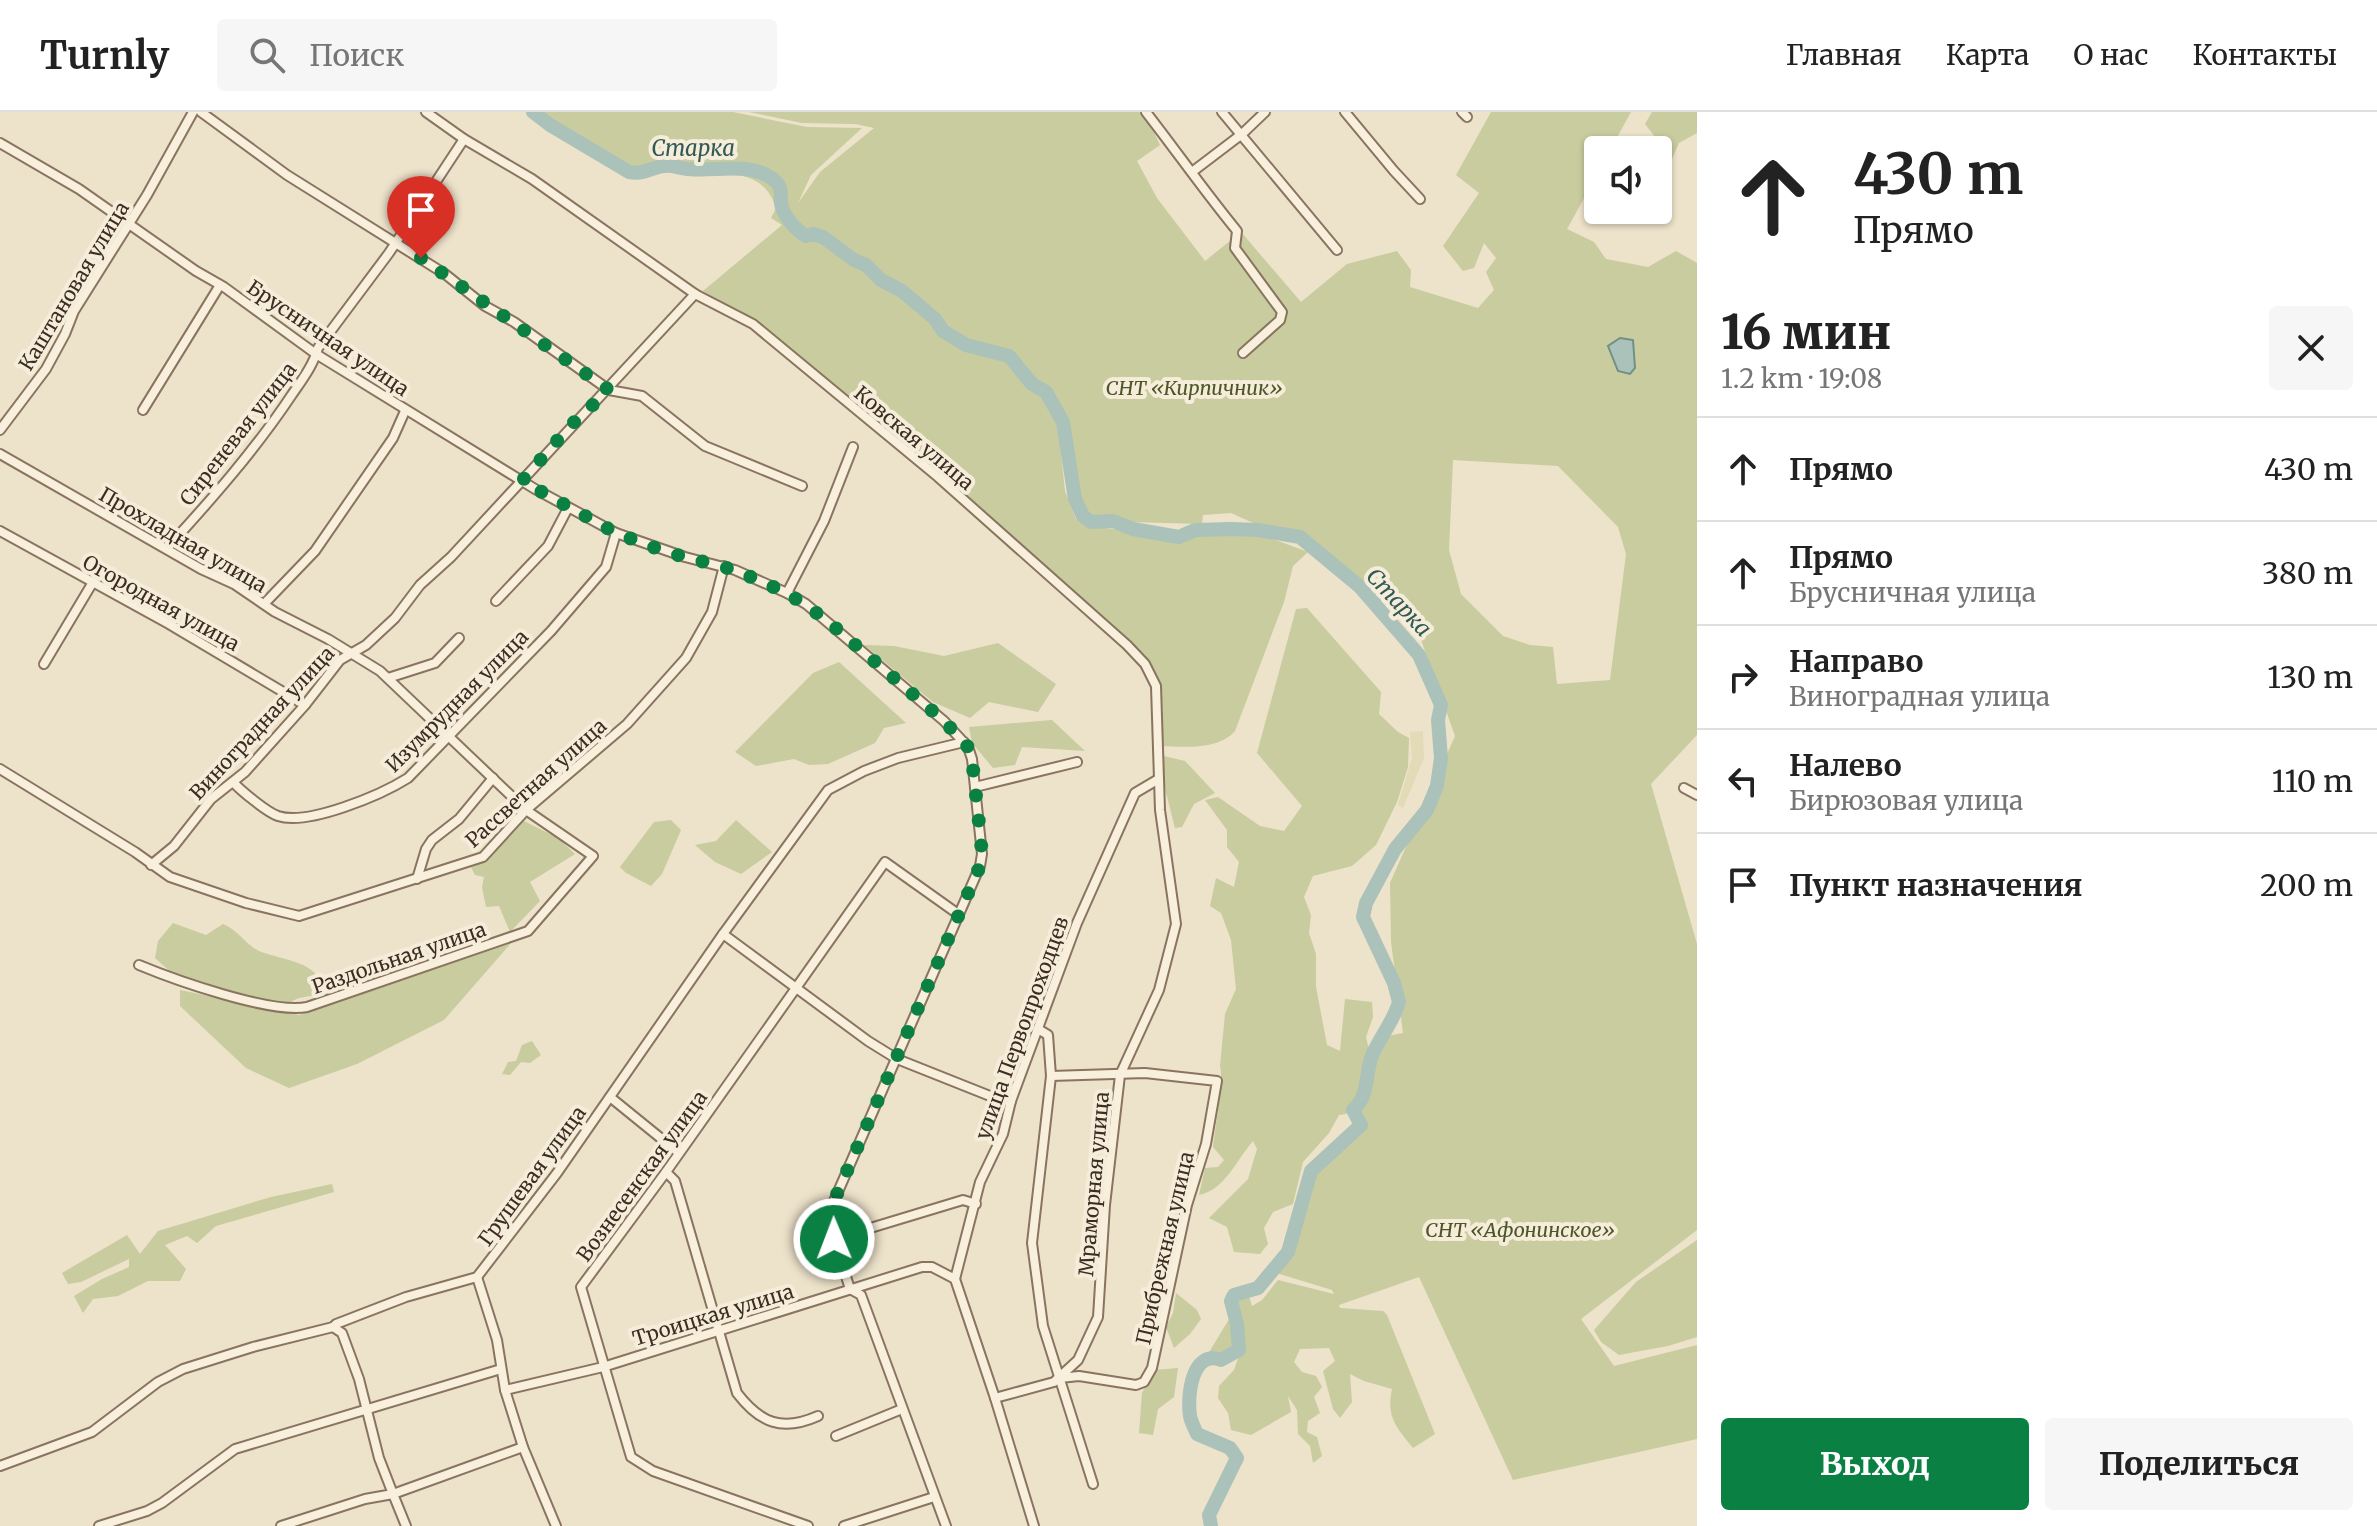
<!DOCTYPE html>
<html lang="ru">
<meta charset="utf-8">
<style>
:root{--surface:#fff;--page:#f6f6f6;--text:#222;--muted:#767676;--line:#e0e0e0;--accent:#0b8043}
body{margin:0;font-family:Merriweather,serif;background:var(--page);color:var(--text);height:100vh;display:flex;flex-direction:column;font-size:30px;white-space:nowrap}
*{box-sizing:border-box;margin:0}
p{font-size:26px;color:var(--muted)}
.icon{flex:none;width:44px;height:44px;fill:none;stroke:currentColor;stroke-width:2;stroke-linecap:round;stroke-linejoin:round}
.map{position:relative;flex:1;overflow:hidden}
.details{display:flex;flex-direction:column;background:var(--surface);width:680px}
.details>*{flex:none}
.hud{background:#fff;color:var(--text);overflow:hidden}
.controls{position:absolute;left:1584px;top:24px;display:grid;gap:16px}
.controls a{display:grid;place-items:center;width:88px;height:88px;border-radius:8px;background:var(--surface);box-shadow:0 2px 6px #0004;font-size:40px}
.pin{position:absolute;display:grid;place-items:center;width:68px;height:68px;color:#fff;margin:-82px -34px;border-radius:50% 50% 50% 0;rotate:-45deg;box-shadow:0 0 8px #0007}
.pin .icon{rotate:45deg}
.me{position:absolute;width:88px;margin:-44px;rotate:359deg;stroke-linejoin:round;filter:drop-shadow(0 0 6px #0008)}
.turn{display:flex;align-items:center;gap:28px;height:168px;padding:0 24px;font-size:36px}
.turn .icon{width:104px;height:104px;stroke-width:2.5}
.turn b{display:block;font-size:56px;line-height:68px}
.round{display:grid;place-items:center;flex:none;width:84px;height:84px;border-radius:8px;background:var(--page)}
.head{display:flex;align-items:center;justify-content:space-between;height:136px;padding:0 24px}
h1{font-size:48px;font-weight:800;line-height:60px}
.button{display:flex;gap:16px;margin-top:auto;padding:16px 24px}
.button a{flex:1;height:92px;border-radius:8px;background:var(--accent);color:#fff;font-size:32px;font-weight:800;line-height:92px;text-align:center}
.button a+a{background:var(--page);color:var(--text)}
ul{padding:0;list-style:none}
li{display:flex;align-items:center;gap:24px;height:104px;padding:0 24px;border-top:2px solid var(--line)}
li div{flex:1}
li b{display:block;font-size:30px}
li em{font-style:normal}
header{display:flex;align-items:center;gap:48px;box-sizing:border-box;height:112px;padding:0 40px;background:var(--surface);border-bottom:2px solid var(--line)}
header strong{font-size:38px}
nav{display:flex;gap:44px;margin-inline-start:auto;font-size:28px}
.search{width:560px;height:72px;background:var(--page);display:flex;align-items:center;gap:20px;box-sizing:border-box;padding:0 28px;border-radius:8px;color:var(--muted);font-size:30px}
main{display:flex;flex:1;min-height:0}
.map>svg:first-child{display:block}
.farmland{fill:#e3dab7}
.green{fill:#c8cc9e;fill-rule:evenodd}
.water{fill:#aac2ba;stroke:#719087;stroke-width:2}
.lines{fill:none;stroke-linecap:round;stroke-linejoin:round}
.river{stroke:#aac2ba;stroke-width:14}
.street-casing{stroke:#89745f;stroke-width:12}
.street{stroke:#f8efdd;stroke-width:8}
.route{stroke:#0b8043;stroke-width:14;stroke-dasharray:0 25.2}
.labels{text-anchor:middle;stroke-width:8;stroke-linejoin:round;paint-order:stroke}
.street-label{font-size:20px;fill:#3b2d21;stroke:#f5ecd9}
.park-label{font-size:20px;font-style:italic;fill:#4c5629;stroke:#f5ecd9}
.water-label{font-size:22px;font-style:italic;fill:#315a56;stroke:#f5ecd9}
</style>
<header>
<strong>Turnly</strong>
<div class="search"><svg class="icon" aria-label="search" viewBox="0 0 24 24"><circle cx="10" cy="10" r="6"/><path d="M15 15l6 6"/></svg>Поиск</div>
<nav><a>Главная</a><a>Карта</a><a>О нас</a><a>Контакты</a></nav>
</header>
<main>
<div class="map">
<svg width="1697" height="1414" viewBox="0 0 1697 1414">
<rect width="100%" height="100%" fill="#ede2ca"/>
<polygon class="farmland" points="1423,619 1424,646 1403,696 1398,693 1412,646 1410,620"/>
<g class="green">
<path d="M537 0H733L807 15 862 16 811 63 798 91 820 60 874 16 855 12 802 11 749 0H1139L1150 12 1160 33 1137 49 1157 86 1205 149 1241 120 1301 190 1347 152 1397 139 1411 158 1410 175 1478 196 1494 178 1486 160 1496 146 1484 131 1474 156 1463 159 1443 134 1479 81 1456 63 1491 0H1631L1610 38H1598V61L1567 117 1594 130 1606 147 1648 155 1676 139 1697 151V623L1651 672 1697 832V1118L1581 1207 1614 1254 1697 1233V1327L1513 1368 1419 1165 1339 1193 1340 1196 1383 1199 1387 1203 1435 1322 1413 1336C1396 1315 1386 1305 1392 1277L1364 1269 1350 1262 1352 1290 1340 1306 1333 1297 1323 1259 1335 1249 1329 1236 1300 1237 1294 1250 1302 1260 1316 1264 1322 1275 1314 1285 1320 1301 1308 1309 1307 1320 1317 1325 1322 1344 1313 1351 1310 1334 1298 1322 1297 1298 1288 1284 1291 1300 1251 1323 1231 1318 1228 1301 1218 1286 1219 1274 1234 1258 1241 1238 1239 1208 1232 1190 1235 1184 1248 1180 1252 1194 1262 1188 1278 1168 1334 1182 1332 1178 1273 1160 1290 1143 1297 1118 1295 1114 1311 1059 1361 1014 1353 998C1371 982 1364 963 1372 943 1375 937 1379 931 1382 925L1403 921 1391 830 1390 771 1455 624 1412 502 1368 484 1315 439 1231 401 1203 403 1202 412 1131 410 1133 417 1113 409 1091 410 1083 404 1075 387 1063 310C1057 303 1057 295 1051 287 1046 279 1038 278 1031 272 1019 260 1016 246 999 242L1008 245 1030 273 1045 281 1052 291 1057 305 1065 379 1076 407 1098 415 1151 422 1178 429 1196 422 1262 423 1308 440 1293 454 1284 490 1235 619C1219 638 1184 635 1161 634L1159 575 1147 549 757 210 703 179 782 113 771 106 776 96C764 55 721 61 686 62L682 55C659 51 649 61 630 58L551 11ZM1453 348 1558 354 1618 415 1626 442 1610 568 1557 572 1553 535 1530 533 1503 524 1461 482 1449 438Z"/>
<polygon points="1652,0 1697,0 1697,21 1679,31 1664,65 1658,68 1658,38 1656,38 1659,30 1645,12"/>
<path d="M1307 496 1381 580 1379 602 1398 620 1409 626 1408 655 1397 690 1376 733 1352 754 1313 764 1304 785 1311 803 1309 821 1316 842V875L1327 933 1340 939 1345 887 1372 890 1373 905 1366 925 1369 938 1361 968 1364 974 1346 1002 1339 1003 1329 1021 1303 1050 1293 1092 1273 1100 1264 1116 1268 1132 1260 1142 1234 1140 1227 1115 1209 1106 1248 1067 1257 1037 1253 1029C1237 1047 1225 1078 1199 1083L1205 1056 1218 1055 1224 1048 1213 1035C1215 1018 1224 965 1220 954L1225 902 1236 877 1231 828 1221 801 1210 794 1216 766 1234 775 1239 750 1227 735V718L1205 688 1218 685 1260 714 1284 719 1302 694 1257 641 1296 497Z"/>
<polygon points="998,531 1056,572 1038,600 989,590 970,606 933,590 864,533 894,534 944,544"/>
<polygon points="839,550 906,611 884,616 875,631 828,652 809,653 794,647 756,654 735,640 813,561"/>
<polygon points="1052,608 1085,639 1022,635 1015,653 993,656 972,631 969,615"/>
<polygon points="1164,644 1185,649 1215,681 1194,692 1182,715 1175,716 1162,665"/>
<polygon points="671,708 681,718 662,762 651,774 626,761 620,755 654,710"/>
<polygon points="736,708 772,740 741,762 715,750 695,733 716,729"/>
<polygon points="524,709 558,726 575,742 530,770 540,789 510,820 499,794 486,795 482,775 484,765 475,763 471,755 487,749"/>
<path d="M173 811 206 823 223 812C237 817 246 833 259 839 286 850 317 847 326 881L299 886 283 893 246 885 173 862 155 846 158 829Z"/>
<polygon points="511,831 444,908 357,952 289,976 246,956 180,894 180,878 299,903"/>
<polygon points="532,929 541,943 530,951 521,950 510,963 502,962 508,950 516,949 522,933"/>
<polygon points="332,1072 334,1080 216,1114 197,1131 187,1124 165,1133 186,1157 180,1169 148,1169 118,1184 93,1187 83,1201 74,1184 102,1167 129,1155 129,1147 81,1170 68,1172 62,1161 127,1123 140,1142 158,1119 271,1085"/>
<polygon points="1697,1128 1697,1225 1668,1234 1619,1243 1601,1230 1594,1218 1636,1170"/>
<polygon points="1176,1181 1197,1198 1201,1207 1190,1222 1174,1236 1166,1215 1173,1201"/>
<polygon points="1231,1204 1236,1213 1238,1237 1220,1247 1208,1242"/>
<polygon points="1178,1256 1174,1285 1158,1297 1153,1323 1139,1321 1142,1281 1154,1258"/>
</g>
<polygon class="water" points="1620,226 1633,228 1635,256 1630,262 1618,259 1608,234"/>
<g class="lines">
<path class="river" d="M533 0 550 13 629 60C645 63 650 55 665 54 673 53 681 57 689 57 716 60 751 49 774 68 783 75 780 82 781 91 782 103 796 118 806 124L813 122 823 125 854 148 866 153 881 168 902 179 935 207 943 219 966 233 1009 244 1032 272 1046 280 1063 310 1075 387 1083 404 1091 410 1113 409 1133 417 1179 425 1195 418 1231 417 1258 418 1300 425 1359 474 1419 543 1441 593 1438 608 1441 646 1437 674 1427 698 1395 737 1366 791 1363 805 1394 871 1399 890C1394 908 1381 924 1373 941 1364 961 1371 982 1353 998L1361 1013 1311 1059 1288 1140 1258 1176 1234 1183 1231 1189 1237 1212 1239 1238 1221 1248C1192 1237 1187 1283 1190 1304 1191 1310 1195 1317 1197 1322L1230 1336 1237 1346 1209 1403 1211 1414"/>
<g class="street-casing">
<g id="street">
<polyline points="201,0 287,63 445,162 485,194 514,210 609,278 642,284 705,334 802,374"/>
<polyline points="426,0 464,27 532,67 695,182 753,212 938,365 1127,533 1145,552 1156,574 1160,698 1176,812 1159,878 1120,963 1105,1093 1098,1205 1078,1248 1054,1270 995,1286"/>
<path d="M1146 0C1177 40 1205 80 1237 119L1235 136 1282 200 1280 208 1243 241"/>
<polyline points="1222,0 1337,138"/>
<polyline points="1345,0 1394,59 1420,87"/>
<polyline points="1462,0 1467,5"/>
<polyline points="0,31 79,77 196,159 224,175 316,242 535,377 616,421 685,445 735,458 787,481 806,492 944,609 968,635 972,647 982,742 980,754 827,1105 850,1177 861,1183 946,1414"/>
<polyline points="1192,60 1242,22 1265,0"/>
<polyline points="143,298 220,173"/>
<polyline points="0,318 46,257 65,222 74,199 147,83 193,0"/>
<path d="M0 342 201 457 234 472 275 500 328 527 380 559 526 698 593 744 528 819 307 895C271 902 175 868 139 853"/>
<polyline points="0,419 169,512 305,593"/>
<path d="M167 436C211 388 255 338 291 284 302 268 313 254 318 236L389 141 464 27"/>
<polyline points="787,481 824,409 853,335"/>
<polyline points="496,489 548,434 568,396"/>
<polyline points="264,492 315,439 393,326 405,299"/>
<polyline points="44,552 93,470"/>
<polyline points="388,566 435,551 459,526"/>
<polyline points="0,657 135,740 170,765 246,791 299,804 483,745 526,698 627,612 686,546 712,500 724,454"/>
<path d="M233 670C241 679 267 700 278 704 308 714 381 683 408 666L551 519 606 455 616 421"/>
<polyline points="975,675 1077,650"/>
<polyline points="1684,676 1697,683"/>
<polyline points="151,753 174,734 211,687 245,660 305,593 340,548 366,533 395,506 420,473 451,445 695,182"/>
<polyline points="417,767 426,737 432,728 459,707 493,666"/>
<polyline points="723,822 868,929 897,947 990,984 1011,989"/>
<polyline points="1038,917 1048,923 1051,964 1032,1131 1043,1214 1093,1372"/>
<polyline points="1051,964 1145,961 1217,969 1206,1032 1187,1093 1152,1256 1144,1270 1136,1273 1079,1264 1060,1266"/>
<polyline points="610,985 679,1041"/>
<path d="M666 1060 675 1069 737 1281C760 1311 782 1320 818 1304"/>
<polyline points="834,1127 963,1088 976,1092"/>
<polyline points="477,1165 497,1228 505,1278 523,1335 556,1414"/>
<polyline points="955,1167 980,1070 1003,1022 1011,989 1077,811 1135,681 1157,668"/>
<polyline points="505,1278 603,1255 922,1155 932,1155 955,1167 995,1286 1034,1414"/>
<polyline points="836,1324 902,1297"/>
<polyline points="0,1354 92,1320 158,1270 183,1257 253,1235 333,1215 336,1212 406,1185 477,1165 557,1061 723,822 828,678 864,659 898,646 964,630"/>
<polyline points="99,1414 147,1399 162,1391 235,1337 501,1257"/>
<polyline points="281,1414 365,1387 393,1382 379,1346 359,1267 342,1221 333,1215"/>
<polyline points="406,1414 393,1382 523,1335"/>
<polyline points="808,1414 653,1359 631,1345 581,1175 666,1060 885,750 958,802"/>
<polyline points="844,1414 934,1385"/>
</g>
</g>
<use href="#street" class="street"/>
</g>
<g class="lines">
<polyline class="route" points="421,146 609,278 571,313 522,369 616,421 666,440 735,458 787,481 824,506 944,609 968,635 972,647 980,720 982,742 980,754 827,1105 834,1127"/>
</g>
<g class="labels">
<g class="street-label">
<text transform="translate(74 174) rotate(-59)" y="7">Каштановая улица</text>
<text transform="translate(328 226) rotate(34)" y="7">Брусничная улица</text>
<text transform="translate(238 322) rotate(-52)" y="7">Сиреневая улица</text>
<text transform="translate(914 326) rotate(40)" y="7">Ковская улица</text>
<text transform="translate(183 428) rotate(30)" y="7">Прохладная улица</text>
<text transform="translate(161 491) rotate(29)" y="7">Огородная улица</text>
<text transform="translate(457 589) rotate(-45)" y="7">Изумрудная улица</text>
<text transform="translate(262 611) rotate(-47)" y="7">Виноградная улица</text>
<text transform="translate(536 671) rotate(-42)" y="7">Рассветная улица</text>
<text transform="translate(399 846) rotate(-19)" y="7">Раздольная улица</text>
<text transform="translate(1022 916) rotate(-70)" y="7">улица Первопроходцев</text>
<text transform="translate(532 1064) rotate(-54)" y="7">Грушевая улица</text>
<text transform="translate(642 1064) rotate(-54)" y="7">Вознесенская улица</text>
<text transform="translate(1094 1072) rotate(-85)" y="7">Мраморная улица</text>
<text transform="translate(1165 1136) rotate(-77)" y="7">Прибрежная улица</text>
<text transform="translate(713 1203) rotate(-17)" y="7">Троицкая улица</text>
</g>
<g class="park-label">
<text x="1194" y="283">СНТ «Кирпичник»</text>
<text x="1520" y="1125">СНТ «Афонинское»</text>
</g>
<g class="water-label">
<text x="693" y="44">Старка</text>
<text transform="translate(1399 490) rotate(47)" y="8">Старка</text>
</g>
</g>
</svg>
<div class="controls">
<a><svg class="icon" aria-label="sound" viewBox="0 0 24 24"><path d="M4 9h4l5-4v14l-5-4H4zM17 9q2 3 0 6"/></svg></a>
</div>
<div class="pin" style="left:421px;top:146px;background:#d93025"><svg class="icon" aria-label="arrive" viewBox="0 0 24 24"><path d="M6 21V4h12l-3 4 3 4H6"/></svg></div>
<svg class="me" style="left:834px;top:1127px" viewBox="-20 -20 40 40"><circle r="17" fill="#0b8043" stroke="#fff" stroke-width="3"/><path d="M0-11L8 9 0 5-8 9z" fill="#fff"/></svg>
</div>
<section class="details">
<div class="hud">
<div class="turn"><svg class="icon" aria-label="ahead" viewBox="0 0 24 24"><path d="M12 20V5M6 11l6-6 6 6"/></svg><div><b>430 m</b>Прямо</div></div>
</div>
<div class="head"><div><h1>16 мин</h1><p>1.2 km · 19:08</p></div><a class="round"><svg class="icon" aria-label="close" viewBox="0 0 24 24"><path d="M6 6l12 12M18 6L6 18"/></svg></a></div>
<ul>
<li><svg class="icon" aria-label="ahead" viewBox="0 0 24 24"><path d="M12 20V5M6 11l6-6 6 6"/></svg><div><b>Прямо</b></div><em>430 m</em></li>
<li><svg class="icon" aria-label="ahead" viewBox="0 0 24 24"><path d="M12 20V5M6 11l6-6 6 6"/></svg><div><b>Прямо</b><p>Брусничная улица</p></div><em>380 m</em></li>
<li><svg class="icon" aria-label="right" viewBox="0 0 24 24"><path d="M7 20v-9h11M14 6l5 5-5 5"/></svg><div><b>Направо</b><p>Виноградная улица</p></div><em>130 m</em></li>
<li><svg class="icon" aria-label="left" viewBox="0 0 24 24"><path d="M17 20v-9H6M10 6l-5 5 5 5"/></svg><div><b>Налево</b><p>Бирюзовая улица</p></div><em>110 m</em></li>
<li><svg class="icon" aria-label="arrive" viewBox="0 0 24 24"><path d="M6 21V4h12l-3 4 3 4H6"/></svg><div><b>Пункт назначения</b></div><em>200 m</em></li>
</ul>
<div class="button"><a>Выход</a><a>Поделиться</a></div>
</section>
</main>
